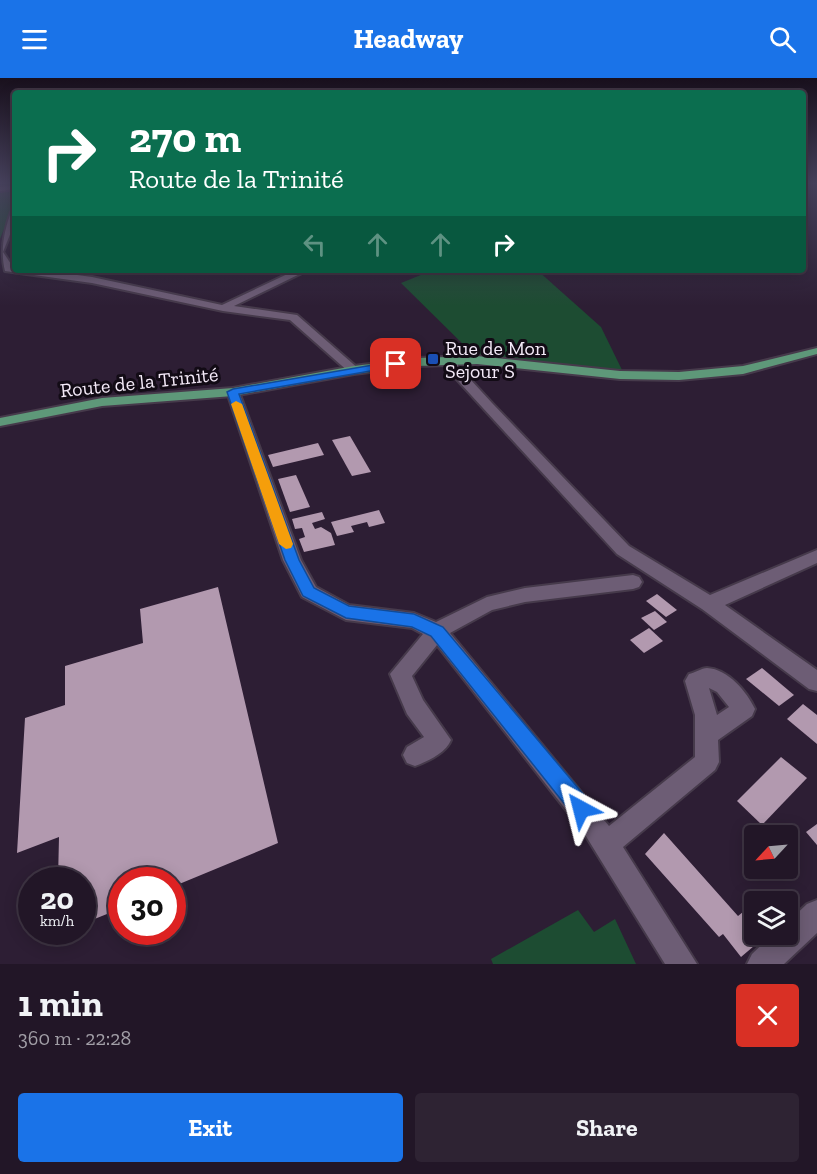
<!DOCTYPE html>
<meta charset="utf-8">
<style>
:root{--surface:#221627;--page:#2e2333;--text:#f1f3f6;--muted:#a29fa7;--line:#3f3544;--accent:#1a73e8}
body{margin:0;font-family:"Zilla Slab",serif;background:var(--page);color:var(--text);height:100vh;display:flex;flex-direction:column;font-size:22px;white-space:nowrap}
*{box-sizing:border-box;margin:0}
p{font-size:20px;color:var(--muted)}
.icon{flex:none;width:33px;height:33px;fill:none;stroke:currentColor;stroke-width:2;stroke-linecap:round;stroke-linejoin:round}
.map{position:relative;height:886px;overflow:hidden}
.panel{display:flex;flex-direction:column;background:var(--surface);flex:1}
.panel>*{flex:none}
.hud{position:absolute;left:12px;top:12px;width:794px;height:183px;border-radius:6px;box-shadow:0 3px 15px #0003,0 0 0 2px var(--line);background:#0b6e4f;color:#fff;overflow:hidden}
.needle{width:39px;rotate:244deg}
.tools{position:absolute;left:744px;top:747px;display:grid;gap:12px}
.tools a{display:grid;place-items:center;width:54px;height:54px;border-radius:6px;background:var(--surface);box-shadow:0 3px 15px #0003,0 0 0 2px var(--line);font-size:30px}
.speed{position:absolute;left:18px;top:789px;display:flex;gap:12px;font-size:30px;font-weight:700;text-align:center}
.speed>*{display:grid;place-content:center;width:78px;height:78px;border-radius:50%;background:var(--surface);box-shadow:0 3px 15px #0003,0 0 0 2px var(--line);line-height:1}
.speed small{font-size:15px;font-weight:400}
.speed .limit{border:9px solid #d22;background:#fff;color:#111}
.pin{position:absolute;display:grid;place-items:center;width:51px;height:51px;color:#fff;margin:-26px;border-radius:12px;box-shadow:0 3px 9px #0006}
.me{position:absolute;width:66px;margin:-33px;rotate:322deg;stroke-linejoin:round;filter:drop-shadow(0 0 4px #0008)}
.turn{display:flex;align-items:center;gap:21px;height:126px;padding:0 18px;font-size:27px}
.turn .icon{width:78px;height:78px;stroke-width:2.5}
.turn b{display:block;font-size:42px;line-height:51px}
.lanes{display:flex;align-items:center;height:57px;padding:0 18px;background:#0003;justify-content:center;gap:30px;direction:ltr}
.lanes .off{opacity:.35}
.round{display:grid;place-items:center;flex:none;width:63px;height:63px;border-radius:6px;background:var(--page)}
.overview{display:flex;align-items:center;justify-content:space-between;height:102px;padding:0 18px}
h1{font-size:36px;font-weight:700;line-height:45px}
.button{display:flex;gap:12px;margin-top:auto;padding:12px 18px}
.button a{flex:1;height:69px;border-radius:6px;background:var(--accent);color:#fff;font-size:24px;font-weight:700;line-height:69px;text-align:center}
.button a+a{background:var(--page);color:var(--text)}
header{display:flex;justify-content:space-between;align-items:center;height:78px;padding:0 18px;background:var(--accent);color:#fff;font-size:27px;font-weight:700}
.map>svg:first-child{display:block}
.green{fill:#1d4c32}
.building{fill:#b299af}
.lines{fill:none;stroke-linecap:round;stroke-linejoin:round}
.minor-casing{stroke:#463a4b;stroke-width:4}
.primary-casing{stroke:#463a4b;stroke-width:4}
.minor{fill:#6d5d75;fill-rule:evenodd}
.primary{fill:#5e9879;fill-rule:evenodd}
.route{fill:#1a73e8;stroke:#114b97;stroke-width:1.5}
.slow{fill:#f59e0b}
.transit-dot{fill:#1a4fb4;stroke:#120b15;stroke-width:2}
.labels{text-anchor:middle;stroke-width:6;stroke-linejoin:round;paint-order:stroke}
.far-poi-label{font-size:20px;fill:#f3e9f7;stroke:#120b15;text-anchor:start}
.far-street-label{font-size:20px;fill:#f3e9f7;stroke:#120b15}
</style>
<header><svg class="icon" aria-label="menu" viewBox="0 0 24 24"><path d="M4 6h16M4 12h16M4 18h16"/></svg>Headway<svg class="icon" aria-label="search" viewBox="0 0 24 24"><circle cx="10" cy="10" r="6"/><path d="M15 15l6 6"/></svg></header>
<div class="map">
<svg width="817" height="886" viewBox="0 0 817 886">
<rect width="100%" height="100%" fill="#2d1e34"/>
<g class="green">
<polygon points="15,110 15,123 0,161 0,112"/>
<polygon points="433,192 537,192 601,249 623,294 476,279 401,205"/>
<polygon points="578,832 594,854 615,841 636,886 493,886 491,881"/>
</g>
<g class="building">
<polygon points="350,358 371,394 352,398 332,362"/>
<polygon points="318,365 324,377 273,389 268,377"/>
<polygon points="296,397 310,429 290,434 278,401"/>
<polygon points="379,432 385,445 369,449 367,444 351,448 354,454 337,458 331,444"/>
<polygon points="322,434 325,441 312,445 315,451 321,449 331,455 335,467 304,474 299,461 305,459 302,450 295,451 292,441"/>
<polygon points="218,509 278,765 172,809 172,802 122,802 122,830 82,846 82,802 58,802 59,759 17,775 25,640 65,627 65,588 143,565 140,531"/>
<polygon points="657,516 677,532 666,539 646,523"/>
<polygon points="655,533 667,544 654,552 641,540"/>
<polygon points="649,550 663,563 644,575 630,562"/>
<polygon points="762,590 794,617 779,628 746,601"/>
<polygon points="803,626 817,637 817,666 787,641"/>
<polygon points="781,679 807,700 762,747 737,723"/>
<polygon points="817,746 817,767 806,754"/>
<polygon points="664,755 738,838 749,829 754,836 754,856 768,856 741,879 723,856 719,859 645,776"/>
</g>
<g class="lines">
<g class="minor-casing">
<g id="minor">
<polygon points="15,107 15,111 0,113 0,109"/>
<path d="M15 132V144L3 174 15 192H40L92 199 222 227 296 192H308L234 228 297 237 360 292 350 295 290 242 223 233 92 205 5 193C0 173 4 153 11 134Z"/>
<polygon points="450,278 454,280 459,289 492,325 629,468 710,517 817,472 817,485 725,527 817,592 817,613 809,611 702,531 617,476 449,293 444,282"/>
<path d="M233 310 239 314 301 482 316 509 349 527 414 535 436 544 487 519 525 510 633 497 639 499 642 504 639 509 633 511 525 524 492 532 450 555 609 748 695 679V637L685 603 689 596C694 595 702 590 707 590 728 591 747 614 755 631L752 638 718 662 719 684 715 692 623 769 697 886H665L584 755 437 567 412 598 423 622 451 662C446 675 428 683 415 688L407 685 403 677 407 669 424 659 407 636 390 596 423 556 412 550 346 542 302 519 283 482 227 314ZM709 610 717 614 729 629 717 637Z"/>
<polygon points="817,822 817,855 784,886 747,886 752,876 773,856 788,856 788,844 807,826"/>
</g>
</g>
<g class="primary-casing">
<polygon id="primary" points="817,270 817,276 743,296 679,302 620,301 477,286 417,288 354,296 233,318 102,328 0,348 0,340 102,320 233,310 354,288 417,280 477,278 620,293 679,294 743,288"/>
</g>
<use href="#minor" class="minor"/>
<use href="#primary" class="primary"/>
</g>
<linearGradient id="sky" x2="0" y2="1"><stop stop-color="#19101d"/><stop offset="0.46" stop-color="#46415c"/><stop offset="1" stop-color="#46415c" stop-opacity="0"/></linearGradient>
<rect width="817" height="228" fill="url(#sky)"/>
<polygon class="route" points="396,283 401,286 399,288 239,316 299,482 314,510 349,528 414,536 443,549 589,723 592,731 589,738 581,741 574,738 431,558 412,549 346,540 303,518 285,482 227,314 233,311"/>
<polygon class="slow" points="236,323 242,326 293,466 291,470 286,471 279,466 231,326"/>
<rect class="transit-dot" x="427" y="275" width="12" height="12" rx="3"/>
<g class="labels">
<g class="far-poi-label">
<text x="445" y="277">Rue de Mon<tspan x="445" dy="23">Sejour S</tspan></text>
</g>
<g class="far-street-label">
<text transform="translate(139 304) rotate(-6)" y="7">Route de la Trinité</text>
</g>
</g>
</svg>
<div class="tools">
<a><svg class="needle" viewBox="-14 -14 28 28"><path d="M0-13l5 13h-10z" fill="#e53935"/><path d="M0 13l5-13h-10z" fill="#a29fa7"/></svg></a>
<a><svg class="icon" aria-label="layers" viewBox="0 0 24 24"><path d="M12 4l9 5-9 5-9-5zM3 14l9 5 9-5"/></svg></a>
</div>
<div class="speed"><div>20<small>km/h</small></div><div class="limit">30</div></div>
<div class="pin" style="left:396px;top:286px;background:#d93025"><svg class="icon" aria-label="arrive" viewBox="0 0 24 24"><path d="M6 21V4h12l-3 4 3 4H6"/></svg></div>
<svg class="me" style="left:581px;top:731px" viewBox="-20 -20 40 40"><path d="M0-17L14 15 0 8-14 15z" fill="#1a73e8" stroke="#fff" stroke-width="4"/></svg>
<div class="hud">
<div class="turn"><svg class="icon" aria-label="right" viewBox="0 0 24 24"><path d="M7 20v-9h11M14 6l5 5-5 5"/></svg><div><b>270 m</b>Route de la Trinité</div></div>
<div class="lanes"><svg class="icon off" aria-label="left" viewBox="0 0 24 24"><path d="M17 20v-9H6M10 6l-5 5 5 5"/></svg><svg class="icon off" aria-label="ahead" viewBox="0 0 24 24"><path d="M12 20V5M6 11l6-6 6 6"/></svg><svg class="icon off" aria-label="ahead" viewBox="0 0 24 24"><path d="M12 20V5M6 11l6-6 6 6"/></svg><svg class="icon" aria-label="right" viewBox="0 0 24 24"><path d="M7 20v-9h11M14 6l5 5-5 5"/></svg></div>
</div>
</div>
<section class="panel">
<div class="overview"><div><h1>1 min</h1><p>360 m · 22:28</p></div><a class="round" style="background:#d93025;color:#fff"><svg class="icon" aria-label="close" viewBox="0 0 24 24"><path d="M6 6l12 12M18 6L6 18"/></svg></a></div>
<div class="button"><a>Exit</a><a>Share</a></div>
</section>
